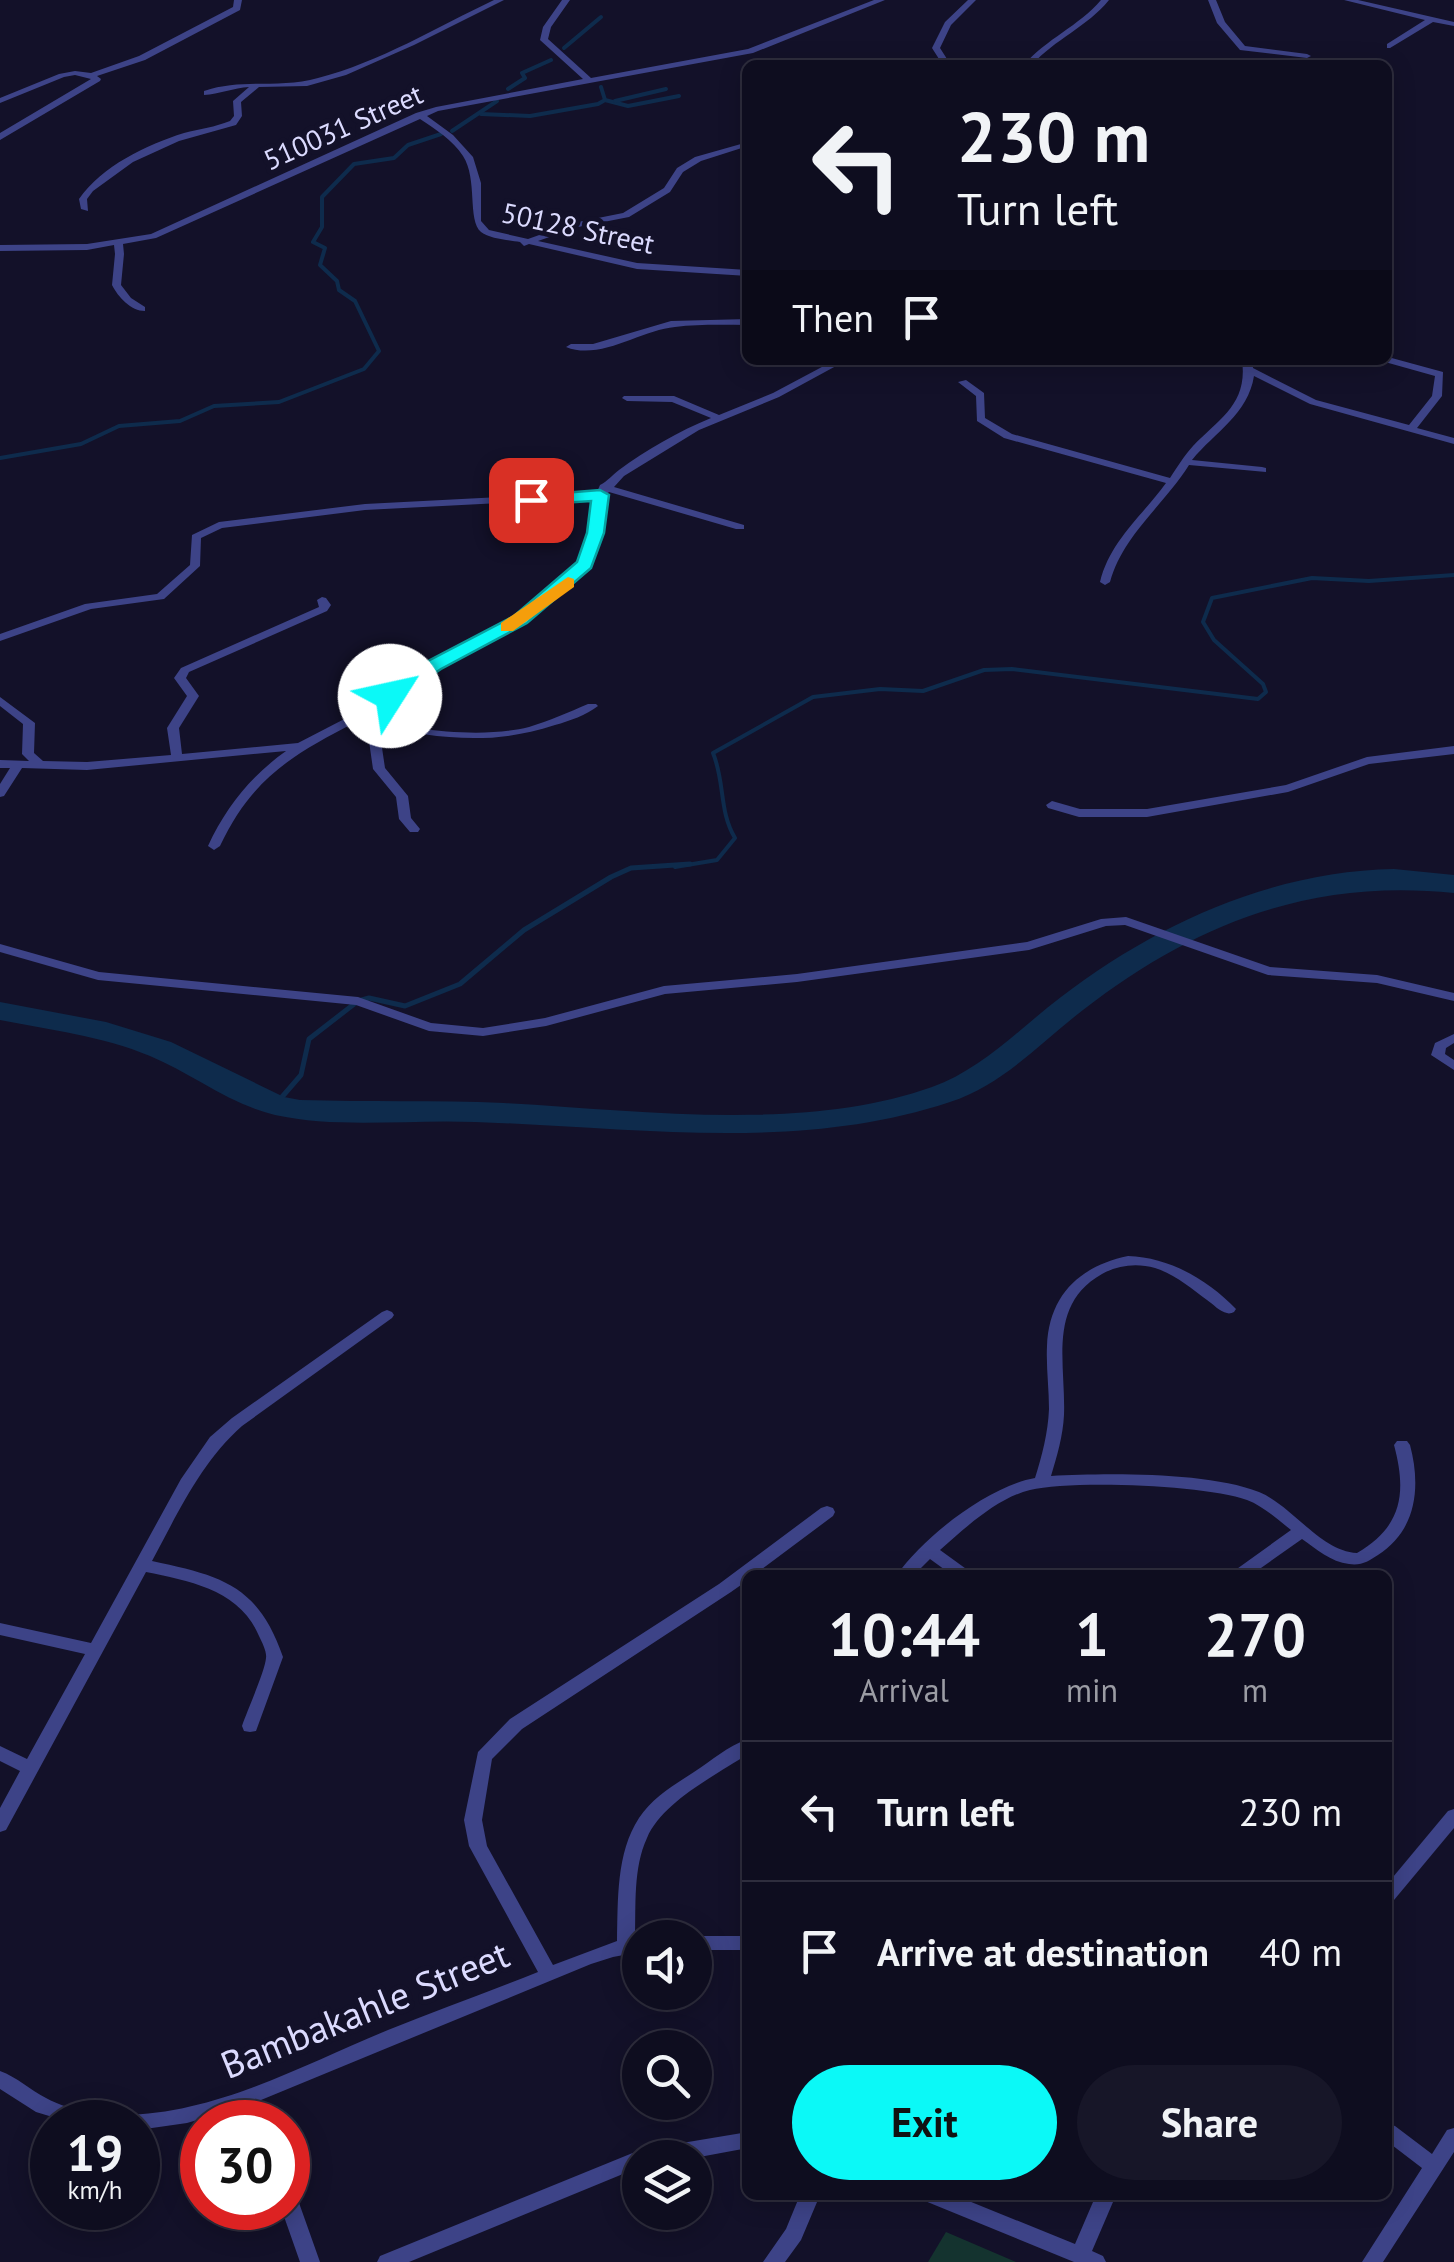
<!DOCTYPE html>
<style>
:root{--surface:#0e0d1f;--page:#171628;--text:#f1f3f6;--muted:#9b9ca4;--line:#2e2d3d;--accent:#0bf9f7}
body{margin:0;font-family:"PT Sans",sans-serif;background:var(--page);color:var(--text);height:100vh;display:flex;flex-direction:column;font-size:38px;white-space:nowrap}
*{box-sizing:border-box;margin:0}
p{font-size:32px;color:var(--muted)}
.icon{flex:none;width:55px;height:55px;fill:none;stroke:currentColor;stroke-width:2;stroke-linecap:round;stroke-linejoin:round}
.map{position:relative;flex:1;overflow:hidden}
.panel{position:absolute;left:742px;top:1570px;width:650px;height:630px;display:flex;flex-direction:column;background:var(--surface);border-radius:15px;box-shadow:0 5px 25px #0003,0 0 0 2px var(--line)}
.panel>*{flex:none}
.guide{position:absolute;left:742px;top:60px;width:650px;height:305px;border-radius:15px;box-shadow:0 5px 25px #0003,0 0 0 2px var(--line);background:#0e0d1f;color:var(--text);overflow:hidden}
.fabs{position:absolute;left:622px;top:1920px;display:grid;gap:20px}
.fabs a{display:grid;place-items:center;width:90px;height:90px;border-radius:50%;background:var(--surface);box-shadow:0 5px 25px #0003,0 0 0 2px var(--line);font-size:50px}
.speed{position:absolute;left:30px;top:2100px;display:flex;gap:20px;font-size:50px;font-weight:700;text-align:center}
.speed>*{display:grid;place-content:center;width:130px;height:130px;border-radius:50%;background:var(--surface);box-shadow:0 5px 25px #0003,0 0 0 2px var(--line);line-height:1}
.speed small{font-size:25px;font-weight:400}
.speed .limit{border:15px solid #d22;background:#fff;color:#111}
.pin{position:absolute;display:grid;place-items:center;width:85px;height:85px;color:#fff;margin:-42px;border-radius:20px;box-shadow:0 5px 15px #0006}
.me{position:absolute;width:110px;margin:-55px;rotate:55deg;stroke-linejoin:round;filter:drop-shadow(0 0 8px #0008)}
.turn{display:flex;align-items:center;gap:35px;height:210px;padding:0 50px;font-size:45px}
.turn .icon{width:130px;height:130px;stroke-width:2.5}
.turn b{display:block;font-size:70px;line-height:85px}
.then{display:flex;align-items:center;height:95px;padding:0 50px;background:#0003;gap:20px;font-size:38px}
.eta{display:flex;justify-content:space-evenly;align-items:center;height:170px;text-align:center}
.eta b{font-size:60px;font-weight:800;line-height:70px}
.cta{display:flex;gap:20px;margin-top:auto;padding:20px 50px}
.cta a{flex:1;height:115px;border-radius:60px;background:var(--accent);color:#111;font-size:40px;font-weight:800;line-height:115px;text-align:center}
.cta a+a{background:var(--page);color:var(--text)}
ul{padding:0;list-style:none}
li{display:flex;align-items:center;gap:30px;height:140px;padding:0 50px;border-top:2px solid var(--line)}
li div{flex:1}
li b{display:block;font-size:38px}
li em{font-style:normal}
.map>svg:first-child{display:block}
.green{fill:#14332f}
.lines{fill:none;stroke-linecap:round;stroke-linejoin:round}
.stream-far1{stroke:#0e2b4c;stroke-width:4}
.stream{stroke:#0e2b4c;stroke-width:5}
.river{fill:#0e2b4c;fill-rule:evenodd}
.minor{fill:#3d4387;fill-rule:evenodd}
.route{fill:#0bf9f7;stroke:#07a2a1;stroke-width:2.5}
.slow{fill:#f59e0b}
.labels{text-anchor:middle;stroke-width:10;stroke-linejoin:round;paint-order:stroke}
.far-street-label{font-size:28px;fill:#dbdafe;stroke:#131129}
.near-street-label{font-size:38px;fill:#dbdafe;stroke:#131129}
</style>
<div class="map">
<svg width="1454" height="2262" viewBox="0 0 1454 2262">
<rect width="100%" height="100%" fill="#131129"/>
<polygon class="green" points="946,2232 1016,2262 928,2262"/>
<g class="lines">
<g class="stream-far1">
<polyline points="564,48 601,17"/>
<polyline points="508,89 525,78 522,73 551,60"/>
<polyline points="605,100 628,106 679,96"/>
<polyline points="615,101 666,89"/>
<polyline points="481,114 530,116 598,104 605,100 601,87"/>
<polyline points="452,131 497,101"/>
<polyline points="0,458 81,444 119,426 180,421 214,406 279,402 364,369 379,351 355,301 339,290 337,281 320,265 325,248 313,242 322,227 322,197 354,164 394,158 408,145 441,134"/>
<path d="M675 867 717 860 735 838C719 812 725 782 713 753L813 697 880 689 923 691 984 670 1012 669 1258 699 1266 692 1263 684 1214 640 1203 622 1212 598 1312 578 1369 581 1454 575"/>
</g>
<polyline class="stream" points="275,1105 301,1075 309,1039 358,1001 369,998 405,1006 460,984 524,930 611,877 631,868 690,864"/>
<path class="river" d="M1394 869 1454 875V893C1312 878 1195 923 1083 1010 1040 1043 1003 1085 950 1102 797 1153 633 1127 475 1122 410 1119 339 1129 275 1115 231 1105 191 1073 150 1056 102 1036 50 1030 0 1020V1002L106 1022 171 1042 284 1097 300 1100C368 1102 436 1100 504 1103 638 1110 803 1133 932 1087 982 1069 1019 1029 1061 997 1156 924 1273 871 1394 869Z"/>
<g class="minor">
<polygon points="234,0 242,0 240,10 145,60 97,76 101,79 100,81 0,140 0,133 91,79 75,75 64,77 0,103 0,98 59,74 75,71 91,73 139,56 233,7"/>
<path d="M494 0H504L414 45 346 75 307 86 259 87 241 102 242 116 236 125 179 141 133 162 93 191 87 199 88 211 81 209 79 199C102 166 146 145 184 133 200 129 215 127 230 121L234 116 233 101 249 87C234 88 219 94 204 95V91C243 78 280 89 318 78 380 62 437 27 494 0Z"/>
<path d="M562 0H570L551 27 548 39 591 78 748 49 874 0H885L753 53 438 111 427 116 453 135 473 157 481 183V221L489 230 528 239 573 223 623 213 664 188 677 168 695 157 748 142V146L701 161 683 172 670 192 629 217 578 227 538 241 637 263 748 270V276L637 269 529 244 524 246 520 242C509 240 490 239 481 232 467 220 478 179 463 156 453 140 435 129 420 119L156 238 123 244 124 254 121 285 131 298 145 307V311C131 311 118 297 112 285L115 254 114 245 87 250 0 251V245L87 244 151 234 416 113 436 107 583 79 540 40 543 27Z"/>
<polygon points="968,0 976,0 951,25 940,48 947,59 943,65 935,65 939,59 932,48 945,22"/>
<path d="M1101 0H1109C1087 27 1055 39 1032 65H1024C1046 39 1079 26 1101 0Z"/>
<polygon points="1208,0 1216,0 1225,22 1245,46 1307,54 1311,56 1307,58 1240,50 1217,23"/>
<polygon points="1344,0 1358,0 1454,22 1454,26 1433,22 1390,48 1387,48 1387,44 1425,20"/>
<path d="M748 319V325C724 325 699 324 675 327 641 330 600 361 566 347L571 344H593L671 321Z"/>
<path d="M1388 357 1443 372 1442 396 1417 428 1454 438V444L1310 404 1254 376C1248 414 1215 432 1192 460L1262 467 1266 468V472L1189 465C1164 505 1123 535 1110 582L1105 585 1100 582C1110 541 1142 516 1166 483L1004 438 977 421 976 396 958 382 966 380 984 393 985 418 1012 434 1170 478C1178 466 1184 456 1193 446 1220 418 1248 404 1242 360H1252L1253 368 1316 400 1409 425 1432 396 1435 376 1385 362 1383 360H1388Z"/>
<path d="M835 360H847L779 397 699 430 624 476 614 487 744 525V529H736L609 492 605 496 595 554 572 584 524 622 438 667 364 717C411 730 481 739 529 727 549 721 569 712 588 704H596L598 706C586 715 570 721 555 725 488 747 438 737 370 726L381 741 385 768 408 796 411 818 420 829 418 832H410L399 819 396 797 373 769 369 741 356 722C292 755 252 778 220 846L214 850 208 846C226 807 251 776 286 751L87 770 22 768 4 796 0 797V784L10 768H0V760L29 761 22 754 23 724 0 706V697L35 723 34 753 43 761 87 762 171 755 167 728 187 696 174 678 181 668 319 607 317 600 322 597 326 598 331 605 327 611 189 672 186 678 199 696 179 728 182 754 298 743 354 714 430 663 516 618 564 580 585 554 594 498 365 510 222 528 201 538 200 566 164 599 91 609 0 641V634L85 604 157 594 190 565 192 535 219 522 365 504 597 492 600 485C608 481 612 475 619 470 646 450 679 431 711 418L672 402 627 401 622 398 624 396H674L719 415 773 393Z"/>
<polygon points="1454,746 1454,754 1369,764 1288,792 1147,817 1079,817 1048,808 1046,805 1052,801 1080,809 1147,809 1286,785 1367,757"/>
<polygon points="1126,917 1270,967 1377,975 1454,993 1454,1001 1377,983 1268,975 1125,925 1106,926 1029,950 797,982 665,994 546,1026 483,1036 429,1031 356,1005 98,980 0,952 0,944 99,972 358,997 431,1023 483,1028 545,1018 664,986 797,974 1027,942 1101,919"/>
<polygon points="1454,1034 1454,1043 1446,1048 1445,1054 1454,1060 1454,1070 1431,1055 1435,1043"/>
<path d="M1128 1256C1169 1257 1208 1280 1236 1309L1234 1312C1232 1313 1229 1314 1227 1313 1220 1312 1213 1304 1207 1300 1191 1288 1174 1274 1155 1268 1137 1263 1118 1265 1102 1274 1047 1305 1066 1364 1064 1415 1063 1436 1057 1456 1051 1476 1108 1473 1207 1472 1259 1492 1293 1506 1320 1551 1357 1553 1402 1527 1407 1493 1394 1445L1397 1441H1407L1410 1445C1421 1486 1417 1530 1378 1555 1369 1561 1361 1566 1349 1564 1331 1562 1316 1549 1302 1539L1251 1575H1232L1234 1571 1291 1530C1277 1519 1263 1506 1247 1500 1206 1485 1072 1480 1030 1490 997 1498 965 1528 940 1550L969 1571 971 1575H952L930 1559 914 1575H897C923 1537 989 1486 1035 1478 1042 1456 1048 1433 1049 1409 1049 1388 1046 1367 1047 1346 1049 1295 1080 1266 1128 1256Z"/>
<path d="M387 1310 392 1312 394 1315 392 1318 242 1426C201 1462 178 1513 152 1561 222 1576 258 1585 283 1657L256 1731 250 1732 244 1731 242 1726C247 1711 265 1671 266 1658 267 1652 262 1642 259 1636 240 1590 190 1581 146 1572L6 1830 0 1832V1808L20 1771 0 1761V1746L27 1759 85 1654 0 1635V1623L91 1643 181 1479 210 1437 232 1418 382 1312Z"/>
<path d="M827 1506 833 1508 835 1512 833 1516 754 1575H748V1580L731 1592 522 1729 492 1759 482 1820 487 1846 553 1965 617 1941C618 1900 616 1853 639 1818 652 1798 674 1785 694 1772 711 1761 728 1746 748 1739V1754C716 1775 662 1802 647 1838 633 1868 636 1906 635 1938H640V1952L613 1957 591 1964 261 2100 269 2122H251L245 2106 187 2123 138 2130V2122H69L36 2112 0 2089V2071C17 2077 30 2090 46 2098 58 2105 76 2110 89 2112 191 2128 298 2067 388 2030 438 2010 488 1992 538 1972L469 1846 464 1820 478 1752 510 1719 719 1584 821 1508Z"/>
<polygon points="1454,1809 1454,1828 1394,1900 1388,1902 1388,1883 1448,1811"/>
<polygon points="695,1936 748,1936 748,1950 695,1950 695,1938 689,1938"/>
<polygon points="1388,2124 1395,2126 1432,2154 1447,2130 1454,2128 1454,2152 1383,2262 1362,2262 1422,2168 1388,2142"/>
<polygon points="748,2132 748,2148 694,2158 640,2158 640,2167 409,2262 377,2262 380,2256 640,2150"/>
<polygon points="288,2191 295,2194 298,2200 320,2262 300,2262 281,2208 288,2208"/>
<polygon points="800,2195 820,2195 801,2240 785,2262 763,2262 786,2229"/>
<polygon points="922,2195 954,2195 1075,2244 1096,2195 1116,2195 1092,2251 1103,2256 1106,2262 1074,2262 925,2201"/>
</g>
</g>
<polygon class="route" points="600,490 609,495 604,533 591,568 527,623 441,669 397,699 384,699 384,692 428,661 514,616 577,562 587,533 591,501 531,505 522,500 525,496"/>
<polygon class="slow" points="568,577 574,579 574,587 513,631 501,631 501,623"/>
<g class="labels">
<g class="far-street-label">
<text transform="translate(343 127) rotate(-24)" y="10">510031 Street</text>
<text transform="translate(578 228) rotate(12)" y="10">50128 Street</text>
</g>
<g class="near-street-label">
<text transform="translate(365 2010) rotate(-22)" y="13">Bambakahle Street</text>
</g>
</g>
</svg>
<div class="fabs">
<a><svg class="icon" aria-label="sound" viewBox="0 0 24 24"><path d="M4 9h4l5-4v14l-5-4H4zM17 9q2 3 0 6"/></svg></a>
<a><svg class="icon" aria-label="search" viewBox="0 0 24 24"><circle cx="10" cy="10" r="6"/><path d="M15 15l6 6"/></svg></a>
<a><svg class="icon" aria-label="layers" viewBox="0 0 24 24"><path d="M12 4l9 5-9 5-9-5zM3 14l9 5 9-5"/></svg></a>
</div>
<div class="speed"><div>19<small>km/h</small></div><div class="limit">30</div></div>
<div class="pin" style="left:531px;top:500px;background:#d93025"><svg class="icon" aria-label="arrive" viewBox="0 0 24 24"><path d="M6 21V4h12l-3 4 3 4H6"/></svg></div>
<svg class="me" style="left:390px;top:696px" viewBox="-20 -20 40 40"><circle r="19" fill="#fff"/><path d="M0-13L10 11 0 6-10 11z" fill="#0bf9f7"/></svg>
<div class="guide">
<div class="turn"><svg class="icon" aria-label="left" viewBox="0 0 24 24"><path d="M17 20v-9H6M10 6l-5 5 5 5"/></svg><div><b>230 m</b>Turn left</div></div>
<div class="then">Then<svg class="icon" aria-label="arrive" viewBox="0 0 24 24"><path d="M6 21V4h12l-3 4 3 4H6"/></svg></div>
</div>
<section class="panel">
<div class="eta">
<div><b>10:44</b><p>Arrival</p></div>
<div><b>1</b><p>min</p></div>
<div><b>270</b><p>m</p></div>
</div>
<ul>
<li><svg class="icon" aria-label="left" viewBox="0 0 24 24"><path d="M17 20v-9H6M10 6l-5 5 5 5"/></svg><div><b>Turn left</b></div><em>230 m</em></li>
<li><svg class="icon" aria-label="arrive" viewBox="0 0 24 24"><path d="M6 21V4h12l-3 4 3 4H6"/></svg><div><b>Arrive at destination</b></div><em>40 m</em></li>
</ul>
<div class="cta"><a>Exit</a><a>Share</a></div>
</section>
</div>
